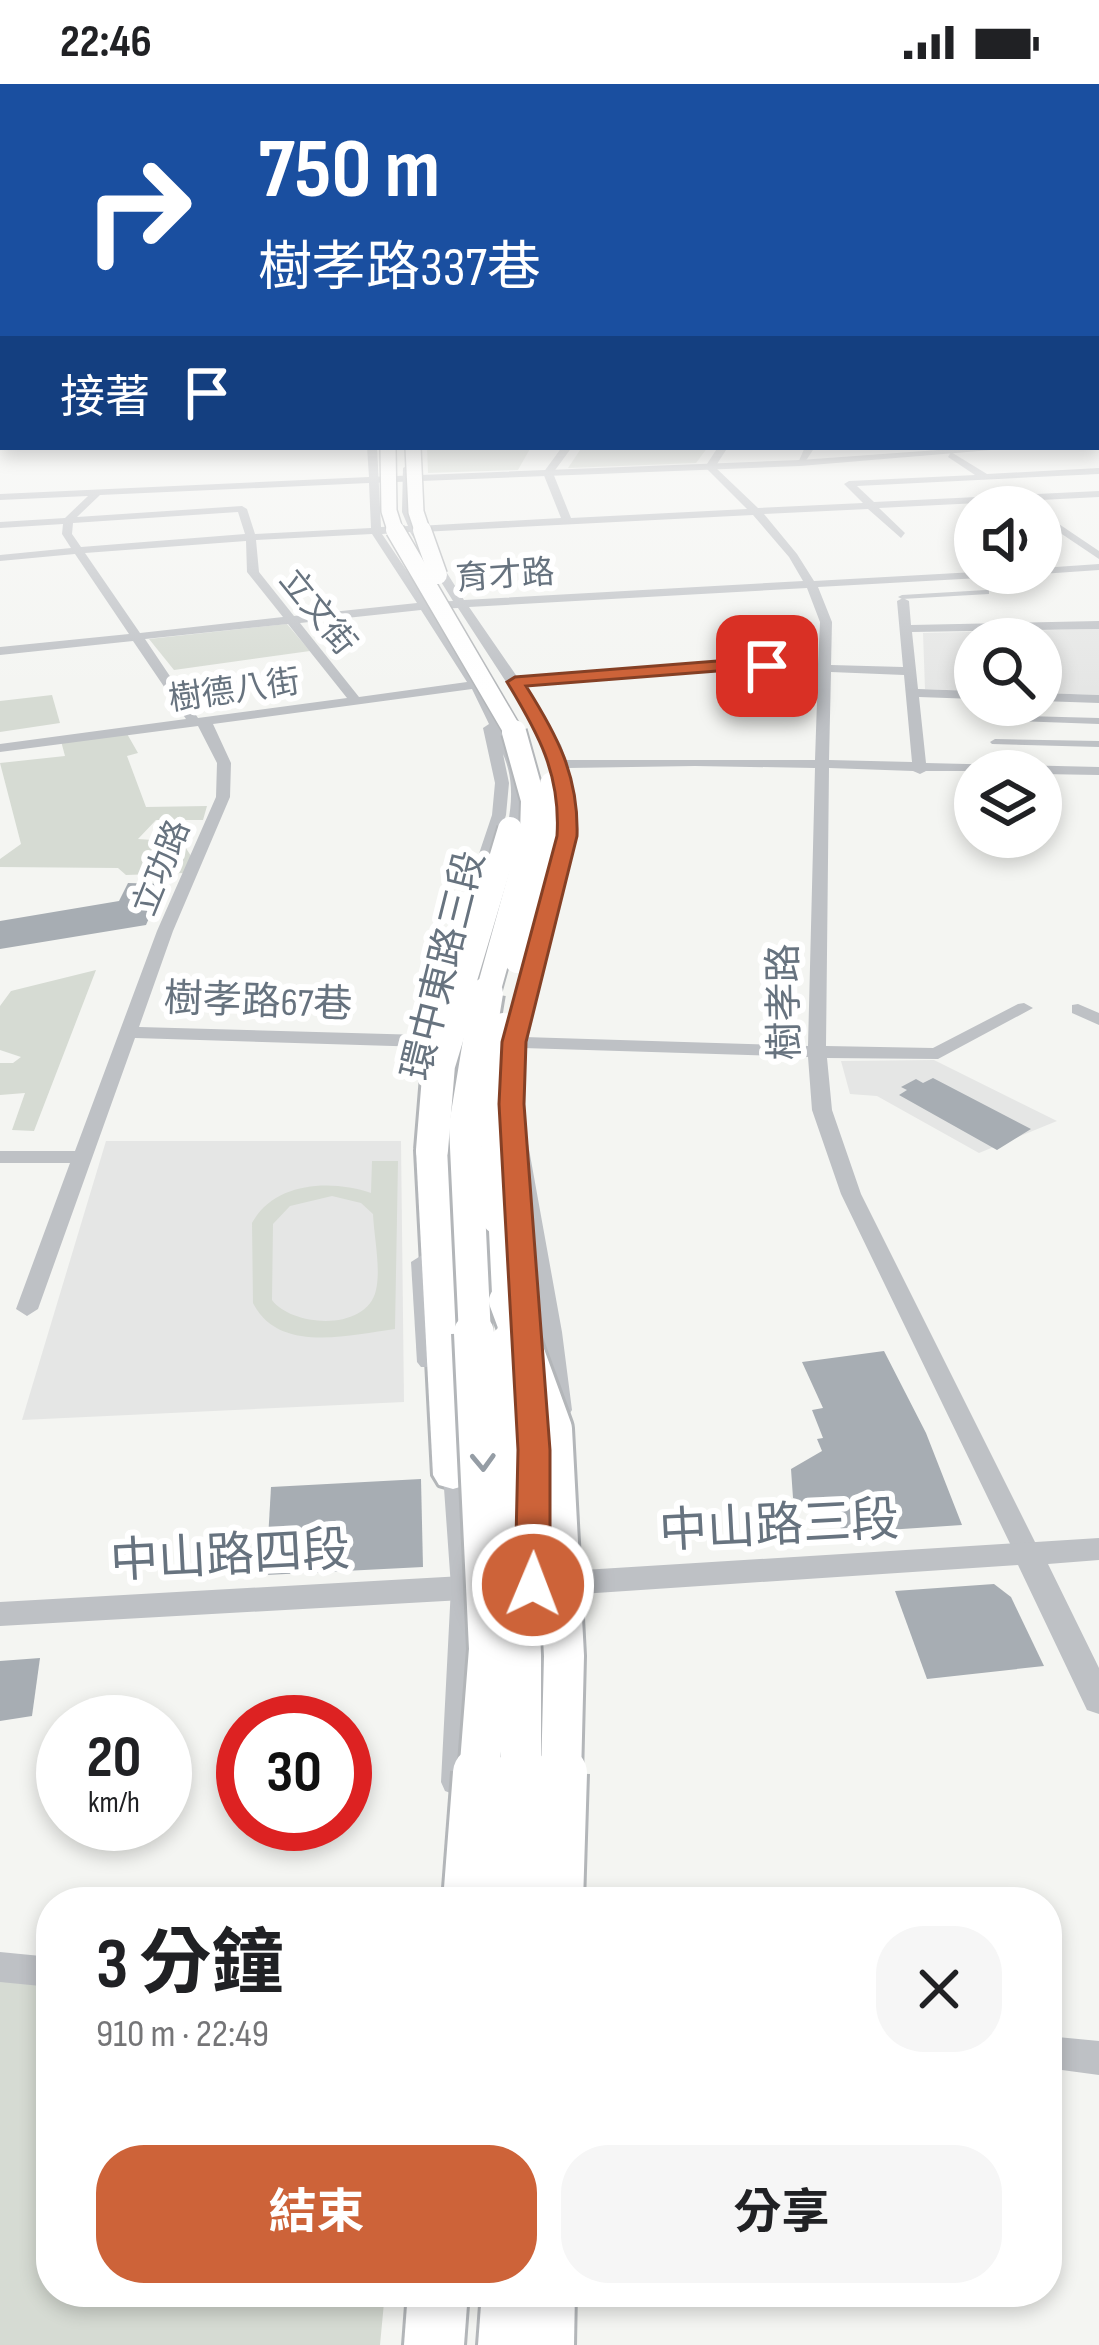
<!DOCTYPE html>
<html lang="zh-TW">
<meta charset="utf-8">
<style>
:root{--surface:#fff;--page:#f6f6f6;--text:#202124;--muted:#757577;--accent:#cd6339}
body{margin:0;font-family:"Sofia Sans Condensed","Noto Sans TC",sans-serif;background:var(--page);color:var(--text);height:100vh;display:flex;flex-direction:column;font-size:45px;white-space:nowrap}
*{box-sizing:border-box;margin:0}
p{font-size:39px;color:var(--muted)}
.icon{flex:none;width:66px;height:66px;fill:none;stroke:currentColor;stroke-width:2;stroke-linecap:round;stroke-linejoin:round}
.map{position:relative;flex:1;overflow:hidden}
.drawer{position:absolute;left:36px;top:1803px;width:1026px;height:420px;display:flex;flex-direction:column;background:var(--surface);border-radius:48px;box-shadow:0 6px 18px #0003}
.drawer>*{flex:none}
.banner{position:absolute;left:0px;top:0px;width:1101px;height:366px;box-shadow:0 6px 18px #0003;background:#1a4fa0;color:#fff;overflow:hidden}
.buttons{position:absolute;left:954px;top:402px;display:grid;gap:24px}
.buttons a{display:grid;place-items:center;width:108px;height:108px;border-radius:50%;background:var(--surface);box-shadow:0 6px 18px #0003;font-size:60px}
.speed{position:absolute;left:36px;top:1611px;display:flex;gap:24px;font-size:60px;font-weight:700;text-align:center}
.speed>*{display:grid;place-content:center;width:156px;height:156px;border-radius:50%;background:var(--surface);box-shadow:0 6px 18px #0003;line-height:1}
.speed small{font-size:30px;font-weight:400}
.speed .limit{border:18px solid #d22;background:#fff;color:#111}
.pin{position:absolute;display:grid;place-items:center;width:102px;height:102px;color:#fff;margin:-51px;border-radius:24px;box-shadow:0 6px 18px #0006}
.me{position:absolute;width:132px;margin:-66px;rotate:1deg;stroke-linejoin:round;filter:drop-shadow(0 0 9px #0008)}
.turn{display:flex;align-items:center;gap:42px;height:252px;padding:0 60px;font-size:54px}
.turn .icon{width:156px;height:156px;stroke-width:2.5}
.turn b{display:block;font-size:84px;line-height:102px}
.then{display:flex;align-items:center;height:114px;padding:0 60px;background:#0003;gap:24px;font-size:45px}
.round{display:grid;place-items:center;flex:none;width:126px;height:126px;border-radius:48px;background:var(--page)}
.headline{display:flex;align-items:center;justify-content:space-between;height:204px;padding:0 60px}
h1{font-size:72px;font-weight:700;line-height:90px}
.button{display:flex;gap:24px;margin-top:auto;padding:24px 60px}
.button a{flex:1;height:138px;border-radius:48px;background:var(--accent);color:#fff;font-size:48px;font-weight:700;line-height:138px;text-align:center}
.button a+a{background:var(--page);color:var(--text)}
.status{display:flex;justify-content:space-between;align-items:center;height:84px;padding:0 60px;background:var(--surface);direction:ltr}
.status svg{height:33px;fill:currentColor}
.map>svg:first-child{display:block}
.built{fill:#e5e6e5}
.green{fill:#d6dbd3;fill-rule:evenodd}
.building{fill:#a7adb3}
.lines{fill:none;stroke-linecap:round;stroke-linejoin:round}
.secondary-casing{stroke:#b3b7bb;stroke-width:6}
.trunk-casing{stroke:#b3b6b9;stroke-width:6}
.pedestrian{fill:#bec1c5;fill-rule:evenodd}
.minor{fill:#bec1c5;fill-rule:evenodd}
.tertiary{fill:#bec1c5;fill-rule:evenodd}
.secondary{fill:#fff;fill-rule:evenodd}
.trunk{fill:#fff;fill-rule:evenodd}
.trunk-bridge-far5-casing{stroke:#b3b6b9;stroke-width:18;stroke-linecap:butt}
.trunk-bridge-far4-casing{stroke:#b3b6b9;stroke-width:21;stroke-linecap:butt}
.trunk-bridge-far3-casing{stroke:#b3b6b9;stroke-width:28;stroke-linecap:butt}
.trunk-bridge-far2-casing{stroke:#b3b6b9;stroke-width:38;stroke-linecap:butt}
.trunk-bridge-far1-casing{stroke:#b3b6b9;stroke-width:46;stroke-linecap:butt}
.trunk-bridge-casing{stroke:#b3b6b9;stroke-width:58;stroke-linecap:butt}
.trunk-bridge-far5{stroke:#fff;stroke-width:15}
.trunk-bridge-far4{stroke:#fff;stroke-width:18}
.trunk-bridge-far3{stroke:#fff;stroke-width:24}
.trunk-bridge-far2{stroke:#fff;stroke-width:32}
.trunk-bridge-far1{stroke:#fff;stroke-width:40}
.trunk-bridge{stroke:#fff;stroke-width:52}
.oneway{stroke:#959da5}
.route{fill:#cd6339;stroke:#854025;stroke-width:3}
.labels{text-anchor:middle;stroke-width:12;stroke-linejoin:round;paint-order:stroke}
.far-street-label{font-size:33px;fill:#67737f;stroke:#fff}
.street-label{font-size:39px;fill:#67737f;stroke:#fff}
.near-street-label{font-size:48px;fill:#67737f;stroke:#fff}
</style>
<div class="status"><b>22:46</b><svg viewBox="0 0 49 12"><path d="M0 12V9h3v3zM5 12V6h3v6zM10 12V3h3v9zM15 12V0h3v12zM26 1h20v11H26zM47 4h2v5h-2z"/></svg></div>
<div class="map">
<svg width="1099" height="2261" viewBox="0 0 1099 2261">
<rect width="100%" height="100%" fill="#f4f5f2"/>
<g class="built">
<polygon points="1099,545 1099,611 1041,609 1041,555 975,555 975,607 925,605 923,549"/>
<polygon points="934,976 1057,1037 979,1069 877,1012 850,1010 841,977"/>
<polygon points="106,1057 401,1057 404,1318 22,1336"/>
</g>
<g class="green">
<polygon points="427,363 531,363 518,386 428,389"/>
<polygon points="582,363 708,363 696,379 568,384"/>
<polygon points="287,540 310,567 174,586 149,555"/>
<polygon points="52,611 60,639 0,648 0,617"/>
<polygon points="126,648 138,669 127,672 146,723 207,722 203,736 156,736 138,755 182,758 191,772 184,789 126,791 118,784 0,783 0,775 21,760 0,679 65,672 61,657"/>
<polygon points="96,886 34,1047 12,1046 25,1009 0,1011 0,979 13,979 21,973 0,966 0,922 11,907"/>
<path d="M372 1077H398L395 1245C349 1251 279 1270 253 1219L252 1139C274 1098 331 1095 371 1109ZM332 1112 361 1119 373 1130C374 1153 381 1184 376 1206 367 1248 292 1243 272 1216L273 1140 290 1122Z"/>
<polygon points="0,1896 51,1900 51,2208 385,2208 380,2261 0,2261"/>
</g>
<g class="building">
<polygon points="128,799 164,800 146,841 0,865 0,837 119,817"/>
<polygon points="933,994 1031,1045 997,1066 899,1011 907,1006 901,1003 916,995 923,999"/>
<polygon points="884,1267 926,1349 962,1441 842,1449 840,1442 821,1443 814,1427 793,1414 791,1385 822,1367 817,1355 823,1354 812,1326 823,1324 802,1278"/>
<polygon points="421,1395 423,1483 266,1491 271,1403"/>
<polygon points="994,1500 1011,1513 1044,1582 927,1595 895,1507"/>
<polygon points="40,1574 32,1632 0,1637 0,1577"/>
</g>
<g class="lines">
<g class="secondary-casing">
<rect id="secondary" x="0" y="293" width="3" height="6"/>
</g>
<g class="trunk-casing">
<g id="trunk">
<polygon points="432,1057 448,1066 473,1391 467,1401 453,1405 439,1401 433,1391 416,1066"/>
<polygon points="498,1124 515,1134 523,1217 517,1225 493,1225 487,1217 481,1134"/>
<polygon points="408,2208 468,2208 464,2261 404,2261"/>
<polygon points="482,2208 575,2208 574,2261 478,2261"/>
</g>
</g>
<g class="pedestrian">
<polygon points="986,506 989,506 989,510 902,515 898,513 902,511"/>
<polygon points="988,631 1099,634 1099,640 985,636 985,632"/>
<polygon points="995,655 1099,657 1099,663 992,660 990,658"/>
</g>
<g class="minor">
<rect x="1098" y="319" width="1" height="6"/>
<path d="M367 363H377L381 443 408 442 402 428 403 384 408 381 413 384 412 428 418 442 561 434 543 389 562 363H572L553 389 571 434 747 425 705 383 718 363H728L715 383 758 424 863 419 844 400 849 397 975 391 948 373 951 368 987 390 1099 384V390L857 402 874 418 1099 407V413L879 424 905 449 901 454 868 425 764 430 797 470 814 497 975 488 1022 489 1016 492 818 503 832 538 831 581 903 583 897 517 903 514 909 517 911 541 1099 537V545L912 548 918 605 975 607V615L919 613 926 679 1099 683V691L1041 690V687H926L920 690 913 687 829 684 826 962 933 964 1018 920 1024 919 1033 924 938 975 827 974 832 1026 861 1110 1042 1472 1038 1479 1029 1482 1020 1479 1016 1472 841 1110 812 1026 808 973 523 964 521 1021 562 1248 572 1326 568 1332H552L534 1212 536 1248 525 1255 514 1248 502 1064 508 1059 501 1027 505 964 493 958 506 953 559 751V699L547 661 458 524 432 525C467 578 523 647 527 712 528 727 522 744 520 759L507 762 504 759C511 728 516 700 503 670L509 699 506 731 456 892 442 948 436 949 427 944 438 892 492 731 495 699 483 644 489 640 472 605 213 640 231 679 230 713 173 847 139 943 458 952 467 958 458 964 135 954 38 1225 27 1232 16 1225 70 1079H0V1067H75L157 847 216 713 217 679 198 642 0 668V660L186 635 133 557 0 571V563L129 550 75 470 0 477V471L71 464 62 450 63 440 0 444V438L65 434 88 412 0 416V410L369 393ZM369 399 371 444 255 450 247 425 242 422 77 433 100 411ZM238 428 245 450 81 463 72 450 73 439ZM753 431 789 473 803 497 464 516 421 448ZM410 448 453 517 428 518 382 450ZM372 450 417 519 294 532 259 488 256 456ZM246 457 247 488 283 533 140 549 85 469ZM807 504 820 538 818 580 730 577 518 594 469 523ZM421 526 467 598 359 613 300 539ZM288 540 347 614 198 634 145 555ZM730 585 818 588 815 676H566L561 661 523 601ZM831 588 904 591 912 678 829 676ZM695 682 815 684 808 962 524 953C541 884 589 749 568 684Z"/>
<polygon points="805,363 815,363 803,381 797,381"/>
<polygon points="1041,428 1099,467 1099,475 1041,436"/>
<polygon points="1099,480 1099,486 1041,490 1037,489 1041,489 1041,484"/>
<polygon points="1041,609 1099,611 1099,619 1041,617"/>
<polygon points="1078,920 1099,929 1099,941 1072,929 1072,921"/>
<polygon points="422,1171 433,1178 441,1278 437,1283 421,1283 417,1278 411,1178"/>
<polygon points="454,1367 463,1370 466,1376 477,1503 471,1698 467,1707 456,1711 445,1707 441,1698 451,1503 442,1376 445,1370"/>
<polygon points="0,1868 51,1873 51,1903 0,1898"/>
<polygon points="1047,1952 1099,1957 1099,1991 1047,1984"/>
</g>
<g class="tertiary">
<rect x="1098" y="352" width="1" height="6"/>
<polygon points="979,363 1028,363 800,382 370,399 364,396 370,393 800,376"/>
<polygon points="1099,1454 1099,1476 1048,1480 1099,1584 1099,1630 1087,1626 1018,1481 551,1512 540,1508 536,1500 540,1492 551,1488"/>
<polygon points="498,1490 509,1494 513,1502 509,1510 498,1514 0,1542 0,1518"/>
</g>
<use href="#secondary" class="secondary"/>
<use href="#trunk" class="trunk"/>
<g class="trunk-bridge-far5-casing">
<g id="trunk-bridge-far5">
<polyline points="388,363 389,427 396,449"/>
<polyline points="413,363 416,428 423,449"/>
</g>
</g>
<g class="trunk-bridge-far4-casing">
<g id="trunk-bridge-far4">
<polyline points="395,446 515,651"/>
<polyline points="422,446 438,491"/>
</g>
</g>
<g class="trunk-bridge-far3-casing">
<g id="trunk-bridge-far3">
<polyline points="517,877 555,751 552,700"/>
<polyline points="460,912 510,745"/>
<polyline points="487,912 532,750 533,716 514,648"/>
</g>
</g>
<g class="trunk-bridge-far2-casing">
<g id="trunk-bridge-far2">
<polyline points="432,1066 439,981 461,909"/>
<polyline points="498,1134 496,984 503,945"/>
<polyline points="505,1217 518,1252"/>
<polyline points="475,1252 465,1042 487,909"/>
</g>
</g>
<g class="trunk-bridge-far1-casing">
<g id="trunk-bridge-far1">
<polyline points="474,1249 489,1565 479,1692"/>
<polyline points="517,1249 552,1345 564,1572 561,1692"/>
<polyline points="509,1261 521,1571 521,1692"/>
</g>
</g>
<g class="trunk-bridge-casing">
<g id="trunk-bridge">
<polyline points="469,1818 479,1689"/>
<polyline points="520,1818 521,1689"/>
<polyline points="557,1818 561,1689"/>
</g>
</g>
<use href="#trunk-bridge-far5" class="trunk-bridge-far5"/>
<use href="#trunk-bridge-far4" class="trunk-bridge-far4"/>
<use href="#trunk-bridge-far3" class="trunk-bridge-far3"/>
<use href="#trunk-bridge-far2" class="trunk-bridge-far2"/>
<use href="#trunk-bridge-far1" class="trunk-bridge-far1"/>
<use href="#trunk-bridge" class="trunk-bridge"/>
</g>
<defs><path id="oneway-chevron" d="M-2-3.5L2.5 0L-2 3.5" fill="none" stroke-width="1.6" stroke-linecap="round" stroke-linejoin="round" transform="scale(3)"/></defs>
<use class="oneway" href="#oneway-chevron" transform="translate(483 1378) rotate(88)"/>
<linearGradient id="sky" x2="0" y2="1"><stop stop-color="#95badb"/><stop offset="0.48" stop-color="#fafaf9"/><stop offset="1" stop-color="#fafaf9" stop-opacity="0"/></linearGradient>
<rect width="1099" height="608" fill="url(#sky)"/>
<path class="route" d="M730 576 767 577 775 582 767 587 730 586 526 602C557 651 579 692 577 752L526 958 524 1020 550 1366V1501L545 1510 533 1514 521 1510 515 1501 518 1366 499 1020 502 958 557 752C561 690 538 649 507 598L515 593Z"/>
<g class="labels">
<g class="far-street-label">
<text transform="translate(505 490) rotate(-4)" y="12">育才路</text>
<text transform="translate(319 527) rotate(51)" y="12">立文街</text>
<text transform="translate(234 605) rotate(-8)" y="12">樹德八街</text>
<text transform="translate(160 783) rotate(-68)" y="12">立功路</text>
</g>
<g class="street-label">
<text transform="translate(442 881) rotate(-76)" y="14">環中東路三段</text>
<text transform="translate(258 916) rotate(2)" y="14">樹孝路67巷</text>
<text transform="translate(783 918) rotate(-91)" y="14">樹孝路</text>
</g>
<g class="near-street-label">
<text transform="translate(779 1440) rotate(-3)" y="17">中山路三段</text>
<text transform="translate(230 1470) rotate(-3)" y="17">中山路四段</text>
</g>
</g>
</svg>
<div class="buttons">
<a><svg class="icon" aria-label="sound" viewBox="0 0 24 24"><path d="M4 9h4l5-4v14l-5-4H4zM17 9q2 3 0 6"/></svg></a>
<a><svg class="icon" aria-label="search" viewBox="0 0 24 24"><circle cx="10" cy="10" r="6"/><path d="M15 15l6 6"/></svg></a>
<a><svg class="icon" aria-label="layers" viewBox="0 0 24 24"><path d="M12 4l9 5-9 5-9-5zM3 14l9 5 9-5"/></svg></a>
</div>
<div class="speed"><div>20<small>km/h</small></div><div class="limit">30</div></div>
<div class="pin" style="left:767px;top:582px;background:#d93025"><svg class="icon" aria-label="arrive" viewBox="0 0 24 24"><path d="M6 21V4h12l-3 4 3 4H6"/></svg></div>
<svg class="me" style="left:533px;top:1501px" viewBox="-20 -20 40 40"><circle r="17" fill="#cd6339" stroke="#fff" stroke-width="3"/><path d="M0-11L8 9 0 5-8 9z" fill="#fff"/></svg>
<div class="banner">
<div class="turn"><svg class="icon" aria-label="right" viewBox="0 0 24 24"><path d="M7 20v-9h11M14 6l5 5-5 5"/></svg><div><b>750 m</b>樹孝路337巷</div></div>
<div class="then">接著<svg class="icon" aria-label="arrive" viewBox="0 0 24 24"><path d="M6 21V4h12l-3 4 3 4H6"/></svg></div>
</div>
<section class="drawer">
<div class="headline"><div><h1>3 分鐘</h1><p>910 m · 22:49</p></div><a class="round"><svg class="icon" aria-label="close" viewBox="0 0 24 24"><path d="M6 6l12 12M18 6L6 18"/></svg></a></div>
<div class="button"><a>結束</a><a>分享</a></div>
</section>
</div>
